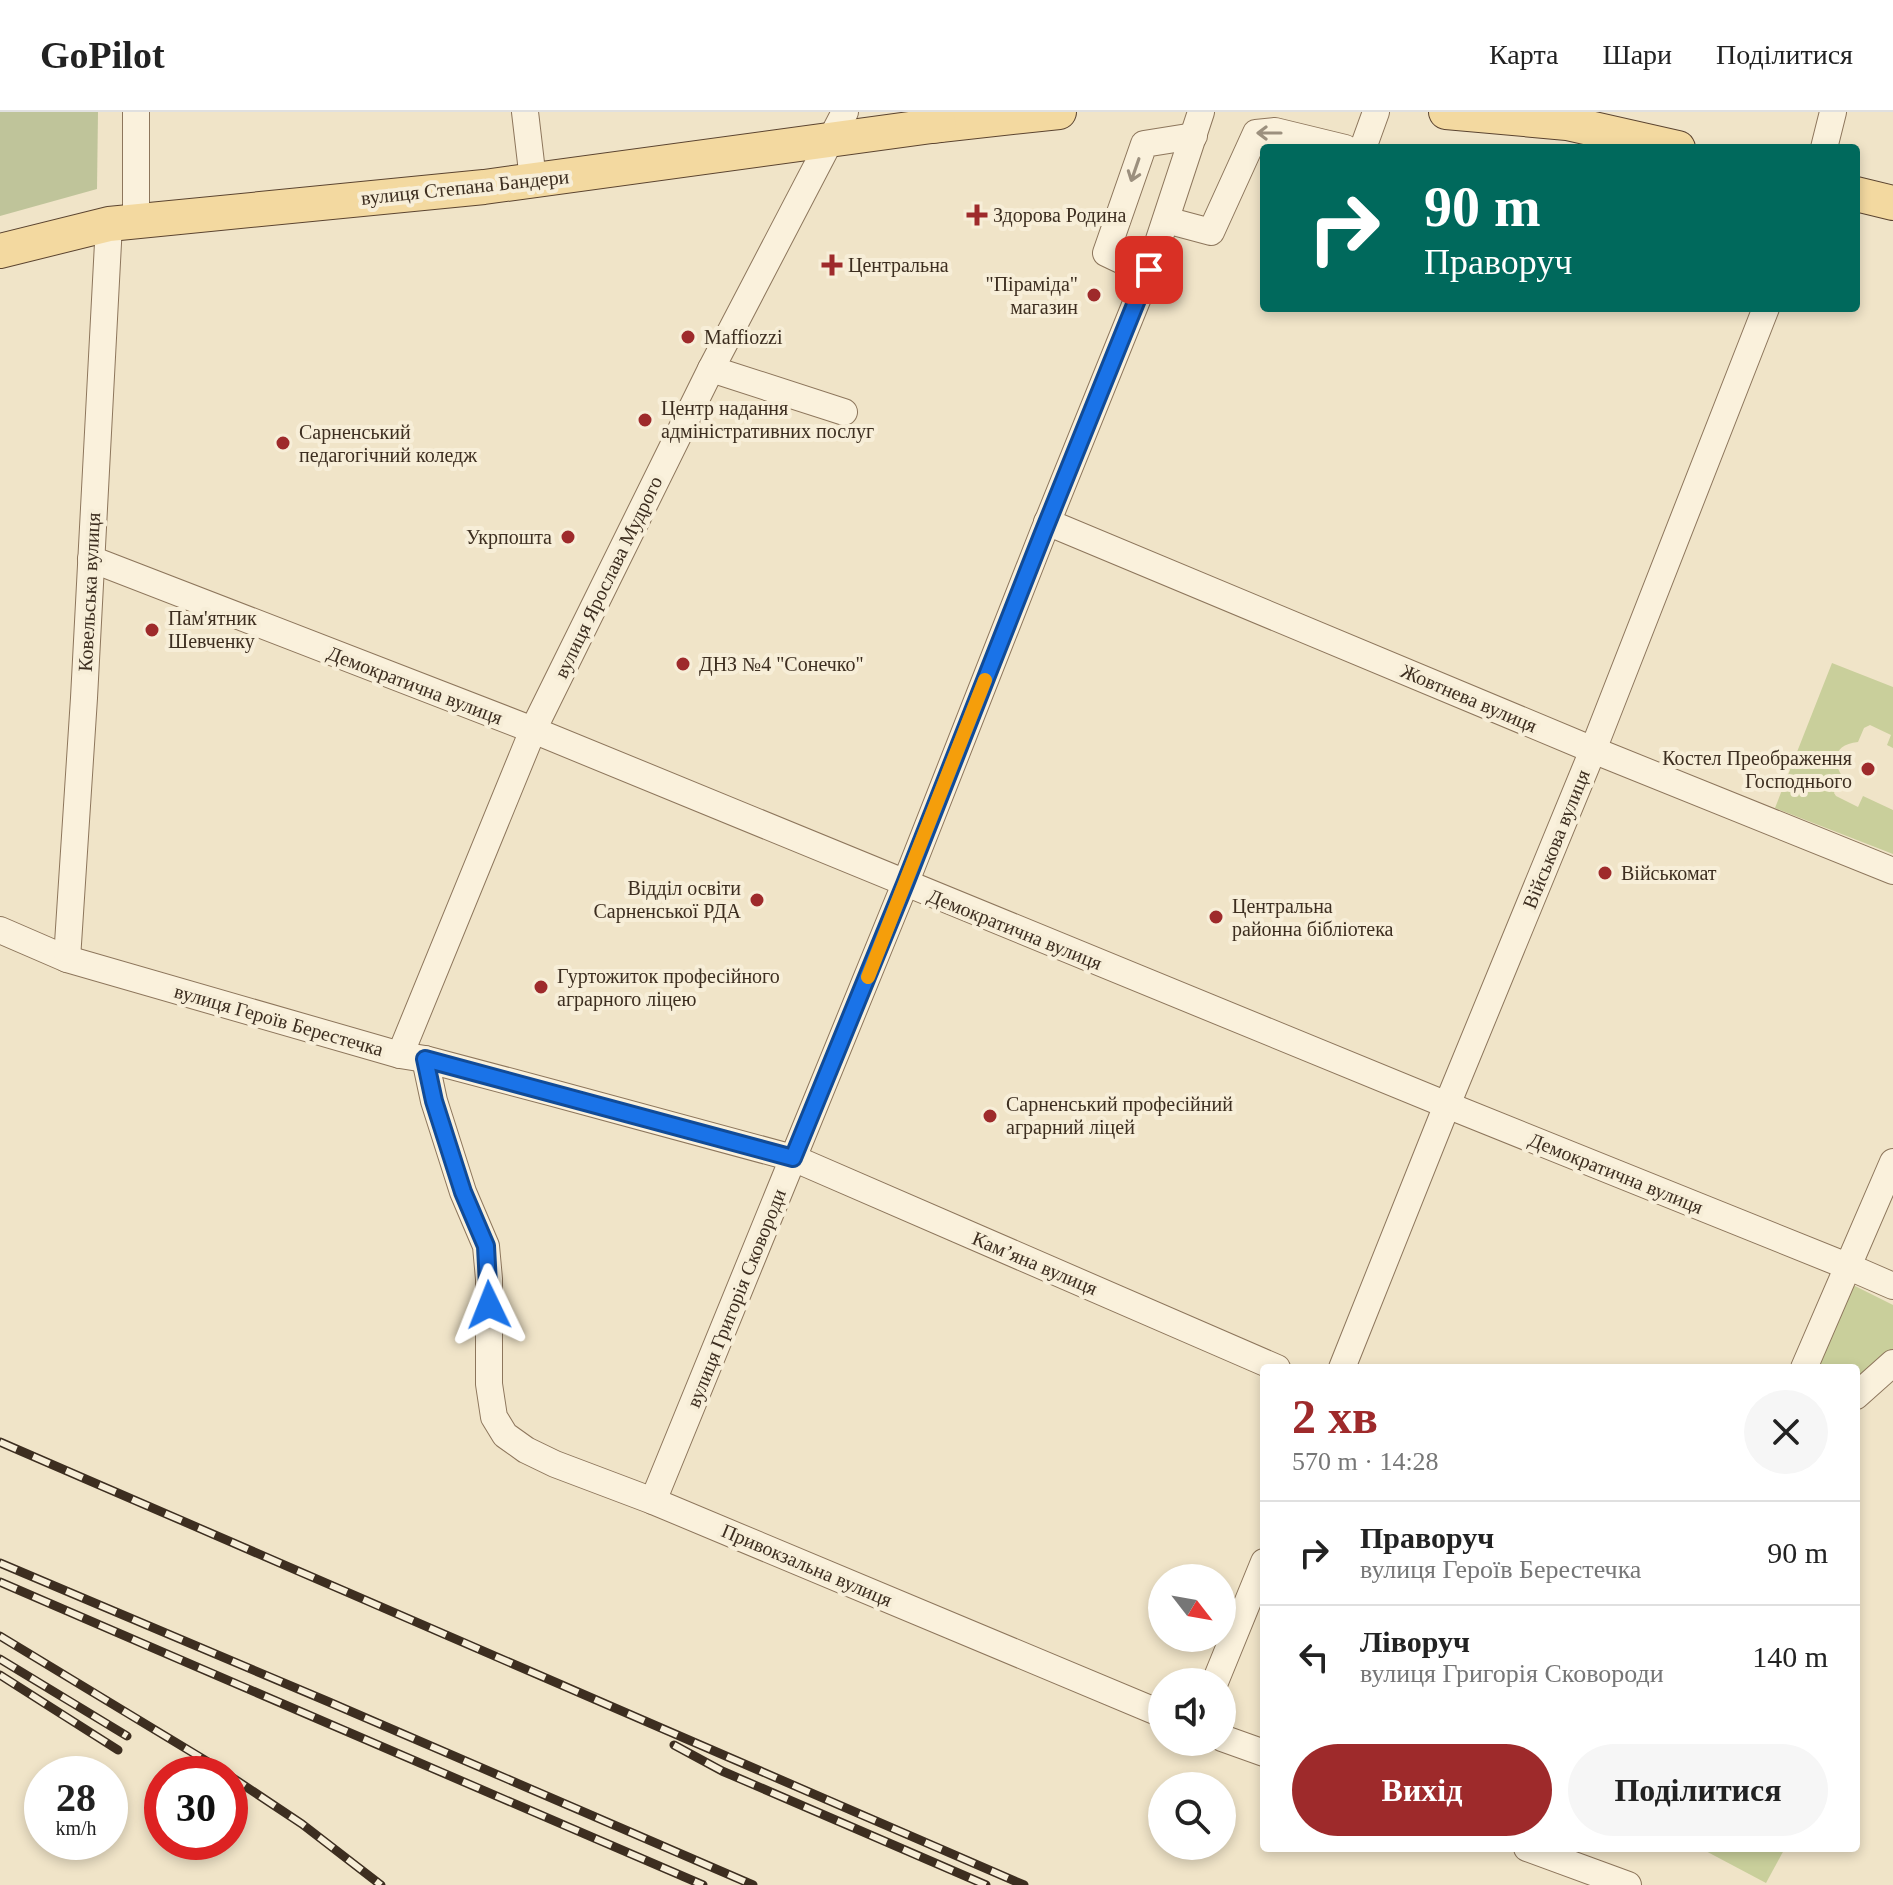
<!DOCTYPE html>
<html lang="uk">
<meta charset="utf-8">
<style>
:root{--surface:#fff;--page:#f6f6f6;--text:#222;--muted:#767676;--line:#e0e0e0;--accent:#9e2a2b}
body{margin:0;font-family:"Times New Roman",serif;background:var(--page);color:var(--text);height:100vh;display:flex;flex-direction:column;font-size:30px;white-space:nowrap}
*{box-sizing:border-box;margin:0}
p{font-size:26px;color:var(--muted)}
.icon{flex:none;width:44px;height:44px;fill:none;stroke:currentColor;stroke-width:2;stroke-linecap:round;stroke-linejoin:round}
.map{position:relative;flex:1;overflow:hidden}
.details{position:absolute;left:1260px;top:1252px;width:600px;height:488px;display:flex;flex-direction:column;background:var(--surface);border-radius:8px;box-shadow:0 4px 12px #0003}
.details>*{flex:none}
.hud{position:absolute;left:1260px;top:32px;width:600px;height:168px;border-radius:8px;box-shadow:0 4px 12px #0003;background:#00695c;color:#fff;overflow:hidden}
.needle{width:52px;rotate:121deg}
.buttons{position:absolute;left:1148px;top:1452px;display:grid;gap:16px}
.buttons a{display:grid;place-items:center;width:88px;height:88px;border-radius:50%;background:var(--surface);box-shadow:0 4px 12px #0003;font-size:40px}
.speed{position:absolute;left:24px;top:1644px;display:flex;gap:16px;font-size:40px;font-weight:700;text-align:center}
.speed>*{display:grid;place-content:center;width:104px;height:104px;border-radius:50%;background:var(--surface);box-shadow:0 4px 12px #0003;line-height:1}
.speed small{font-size:20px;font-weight:400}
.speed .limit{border:12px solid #d22;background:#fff;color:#111}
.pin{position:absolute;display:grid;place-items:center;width:68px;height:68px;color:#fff;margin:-34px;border-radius:16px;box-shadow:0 4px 12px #0006}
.me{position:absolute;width:88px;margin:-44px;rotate:358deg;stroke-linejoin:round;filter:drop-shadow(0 0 6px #0008)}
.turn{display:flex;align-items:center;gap:28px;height:168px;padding:0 32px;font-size:36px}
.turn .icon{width:104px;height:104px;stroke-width:2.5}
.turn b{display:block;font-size:56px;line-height:68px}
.round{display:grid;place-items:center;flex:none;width:84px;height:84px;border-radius:42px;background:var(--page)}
.overview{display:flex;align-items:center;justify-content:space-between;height:136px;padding:0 32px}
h1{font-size:48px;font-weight:700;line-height:60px;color:var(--accent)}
.cta{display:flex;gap:16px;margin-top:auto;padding:16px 32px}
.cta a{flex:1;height:92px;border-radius:48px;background:var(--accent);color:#fff;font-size:32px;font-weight:700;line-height:92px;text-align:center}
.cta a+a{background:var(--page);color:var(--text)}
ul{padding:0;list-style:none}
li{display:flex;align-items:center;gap:24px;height:104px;padding:0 32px;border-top:2px solid var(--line)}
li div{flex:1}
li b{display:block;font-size:30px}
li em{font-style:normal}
header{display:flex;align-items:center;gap:48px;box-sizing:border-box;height:112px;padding:0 40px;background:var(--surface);border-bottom:2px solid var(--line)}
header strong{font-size:38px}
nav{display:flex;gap:44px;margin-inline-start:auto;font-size:28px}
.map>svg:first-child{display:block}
.green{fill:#c9cf9b}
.cemetery{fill:#bfc49a}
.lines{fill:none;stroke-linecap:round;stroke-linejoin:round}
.minor-casing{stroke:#8d765c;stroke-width:28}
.major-casing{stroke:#5b4430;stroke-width:36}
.minor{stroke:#faf1dc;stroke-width:26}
.major{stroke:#f3d9a0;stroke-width:34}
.rail-casing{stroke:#3d2e20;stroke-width:9}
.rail{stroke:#f7eed8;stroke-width:6;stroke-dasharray:18;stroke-linecap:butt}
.oneway{stroke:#9c907e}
.route-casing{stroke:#114b97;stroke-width:20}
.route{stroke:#1a73e8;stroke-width:14}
.slow{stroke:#f59e0b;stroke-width:14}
.poi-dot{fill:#9e2a2b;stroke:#f7eed8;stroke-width:3}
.labels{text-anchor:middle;stroke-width:8;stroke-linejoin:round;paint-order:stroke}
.street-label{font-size:20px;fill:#3d2e20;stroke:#f7eed8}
.poi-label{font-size:20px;fill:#3d2e20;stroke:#f7eed8;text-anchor:start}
</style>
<header>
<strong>GoPilot</strong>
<nav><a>Карта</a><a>Шари</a><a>Поділитися</a></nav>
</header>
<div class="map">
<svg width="1893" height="1773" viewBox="0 0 1893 1773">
<rect width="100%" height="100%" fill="#f0e4c8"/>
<g class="green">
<path d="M1832 551 1893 575V636L1887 633 1891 623 1870 613 1864 616 1858 630C1837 632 1830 645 1842 664L1834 681 1836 684 1858 695 1863 684 1893 698V742L1775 696Z"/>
<polygon points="1853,1173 1893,1193 1893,1242 1856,1273 1856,1256 1815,1256"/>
<polygon points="1700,1736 1785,1736 1766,1771"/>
</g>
<polygon class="cemetery" points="0,0 98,0 97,77 0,104"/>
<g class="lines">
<g class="minor-casing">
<g id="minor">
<polyline points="136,0 136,109"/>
<polyline points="525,0 533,68"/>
<polyline points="1363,36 1376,0"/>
<polyline points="1824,36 1833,0"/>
<polyline points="1166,108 1211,120 1256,21 1275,19 1345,36"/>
<polyline points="1148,161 1106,141 1144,32 1194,24"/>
<polyline points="711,257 844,300"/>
<polyline points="1047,410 1593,638 1893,759"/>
<polyline points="91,447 533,618 1447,993 1847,1154 1893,1174"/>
<polyline points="0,818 67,847 400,943 425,947 553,981 793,1046 1277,1256"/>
<polyline points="67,847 84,586 109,112"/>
<polyline points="400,943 533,618 711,257 845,0"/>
<polyline points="425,947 434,989 463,1080 486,1134 489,1167 489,1272 494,1305 505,1323 526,1338 555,1352 653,1389 1162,1602"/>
<polyline points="1342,1256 1447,993 1593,638 1766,196"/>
<polyline points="1804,1256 1893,1050"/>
<polyline points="1856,1284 1893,1251"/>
<polyline points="653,1389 905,772 1043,421 1148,161 1201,0"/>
<polyline points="1215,1570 1264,1450"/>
<polyline points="1222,1626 1264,1641"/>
<polyline points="1527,1736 1628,1773"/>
</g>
</g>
<g class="major-casing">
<g id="major">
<polyline points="1446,0 1567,11 1678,36"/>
<polyline points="931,14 1059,0"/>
<polyline points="1856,82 1893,91"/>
<polyline points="0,139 109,112 484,75 939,13"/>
</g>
</g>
<use href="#minor" class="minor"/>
<use href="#major" class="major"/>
<g class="rail-casing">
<g id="rail">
<polyline points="0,1330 1024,1773"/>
<polyline points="0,1451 329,1590 753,1773"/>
<polyline points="0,1470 703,1773"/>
<polyline points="0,1524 228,1662"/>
<polyline points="0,1547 127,1624"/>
<polyline points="0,1563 118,1638"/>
<polyline points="674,1633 722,1659 986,1773"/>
<polyline points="230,1664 302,1712 381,1773"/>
</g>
</g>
<use href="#rail" class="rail"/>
</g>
<defs><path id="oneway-shaft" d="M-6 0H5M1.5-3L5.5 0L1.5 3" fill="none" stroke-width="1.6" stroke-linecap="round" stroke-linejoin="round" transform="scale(2)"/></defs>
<g class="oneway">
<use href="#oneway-shaft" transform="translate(1269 21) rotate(-180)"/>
<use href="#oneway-shaft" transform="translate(1135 58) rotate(109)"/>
</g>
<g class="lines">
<g class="route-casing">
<polyline id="route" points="489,1193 486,1134 463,1080 434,989 425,947 793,1046 905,772 1043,421 1149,158"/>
</g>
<use href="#route" class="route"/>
<polyline class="slow" points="868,865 985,568"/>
</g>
<g class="poi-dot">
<path d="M973 91h8v8h8v8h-8v8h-8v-8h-8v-8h8z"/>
<path d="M828 141h8v8h8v8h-8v8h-8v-8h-8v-8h8z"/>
<circle cx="1094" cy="183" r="8"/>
<circle cx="688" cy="225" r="8"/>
<circle cx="645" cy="308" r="8"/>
<circle cx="283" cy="331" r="8"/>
<circle cx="568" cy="425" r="8"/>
<circle cx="152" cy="518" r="8"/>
<circle cx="683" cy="552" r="8"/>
<circle cx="1868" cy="657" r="8"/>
<circle cx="1605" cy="761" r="8"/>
<circle cx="757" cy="788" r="8"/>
<circle cx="1216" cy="805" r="8"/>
<circle cx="541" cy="875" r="8"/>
<circle cx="990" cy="1004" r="8"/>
</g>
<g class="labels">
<g class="street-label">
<text transform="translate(465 75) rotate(-6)" y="7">вулиця Степана Бандери</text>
<text transform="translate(608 465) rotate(-64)" y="7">вулиця Ярослава Мудрого</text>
<text transform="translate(89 480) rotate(-87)" y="7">Ковельська вулиця</text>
<text transform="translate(415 573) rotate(21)" y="7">Демократична вулиця</text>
<text transform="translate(1469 586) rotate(23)" y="7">Жовтнева вулиця</text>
<text transform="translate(1556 727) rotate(-68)" y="7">Військова вулиця</text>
<text transform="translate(1015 817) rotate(22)" y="7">Демократична вулиця</text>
<text transform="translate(279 908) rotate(16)" y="7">вулиця Героїв Берестечка</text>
<text transform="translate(1616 1061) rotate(22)" y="7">Демократична вулиця</text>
<text transform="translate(1035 1151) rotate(23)" y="7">Камʼяна вулиця</text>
<text transform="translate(736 1186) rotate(-68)" y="7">вулиця Григорія Сковороди</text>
<text transform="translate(807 1453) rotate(23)" y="7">Привокзальна вулиця</text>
</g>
<g class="poi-label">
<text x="993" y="110">Здорова Родина</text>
<text x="848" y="160">Центральна</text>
<text x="1078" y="179" text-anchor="end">"Піраміда"<tspan x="1078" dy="23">магазин</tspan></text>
<text x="704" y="232">Maffiozzi</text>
<text x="661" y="303">Центр надання<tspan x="661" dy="23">адміністративних послуг</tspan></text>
<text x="299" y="327">Сарненський<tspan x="299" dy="23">педагогічний коледж</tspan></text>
<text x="552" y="432" text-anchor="end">Укрпошта</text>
<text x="168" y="513">Пам'ятник<tspan x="168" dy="23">Шевченку</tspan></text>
<text x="699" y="559">ДНЗ №4 "Сонечко"</text>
<text x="1852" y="653" text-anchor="end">Костел Преображення<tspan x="1852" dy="23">Господнього</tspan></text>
<text x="1621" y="768">Військомат</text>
<text x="741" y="783" text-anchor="end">Відділ освіти<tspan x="741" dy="23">Сарненської РДА</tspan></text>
<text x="1232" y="801">Центральна<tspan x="1232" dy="23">районна бібліотека</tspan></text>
<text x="557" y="871">Гуртожиток професійного<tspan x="557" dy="23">аграрного ліцею</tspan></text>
<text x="1006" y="999">Сарненський професійний<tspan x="1006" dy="23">аграрний ліцей</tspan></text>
</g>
</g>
</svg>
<div class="buttons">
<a><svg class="needle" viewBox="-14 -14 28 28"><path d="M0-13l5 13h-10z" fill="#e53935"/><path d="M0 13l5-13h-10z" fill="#767676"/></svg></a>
<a><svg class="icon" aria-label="sound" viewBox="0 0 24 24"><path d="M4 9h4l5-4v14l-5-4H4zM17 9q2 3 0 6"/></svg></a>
<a><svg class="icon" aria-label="search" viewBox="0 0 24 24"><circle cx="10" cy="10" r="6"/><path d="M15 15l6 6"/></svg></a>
</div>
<div class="speed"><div>28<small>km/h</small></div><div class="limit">30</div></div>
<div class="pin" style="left:1149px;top:158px;background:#d93025"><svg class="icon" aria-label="arrive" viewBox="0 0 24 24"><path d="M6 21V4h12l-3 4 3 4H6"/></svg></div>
<svg class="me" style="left:489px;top:1193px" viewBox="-20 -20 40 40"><path d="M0-17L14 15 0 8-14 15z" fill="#1a73e8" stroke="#fff" stroke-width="4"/></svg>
<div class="hud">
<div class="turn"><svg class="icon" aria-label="right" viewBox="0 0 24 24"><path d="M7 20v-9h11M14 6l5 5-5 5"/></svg><div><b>90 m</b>Праворуч</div></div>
</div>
<section class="details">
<div class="overview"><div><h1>2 хв</h1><p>570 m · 14:28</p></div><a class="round"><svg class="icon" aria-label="close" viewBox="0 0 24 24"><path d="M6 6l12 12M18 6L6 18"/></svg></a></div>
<ul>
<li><svg class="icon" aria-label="right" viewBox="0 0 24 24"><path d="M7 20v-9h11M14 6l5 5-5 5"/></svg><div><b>Праворуч</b><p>вулиця Героїв Берестечка</p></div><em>90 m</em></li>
<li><svg class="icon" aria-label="left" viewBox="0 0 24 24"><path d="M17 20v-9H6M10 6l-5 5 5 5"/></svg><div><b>Ліворуч</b><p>вулиця Григорія Сковороди</p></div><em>140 m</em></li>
</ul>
<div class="cta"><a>Вихід</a><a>Поділитися</a></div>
</section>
</div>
